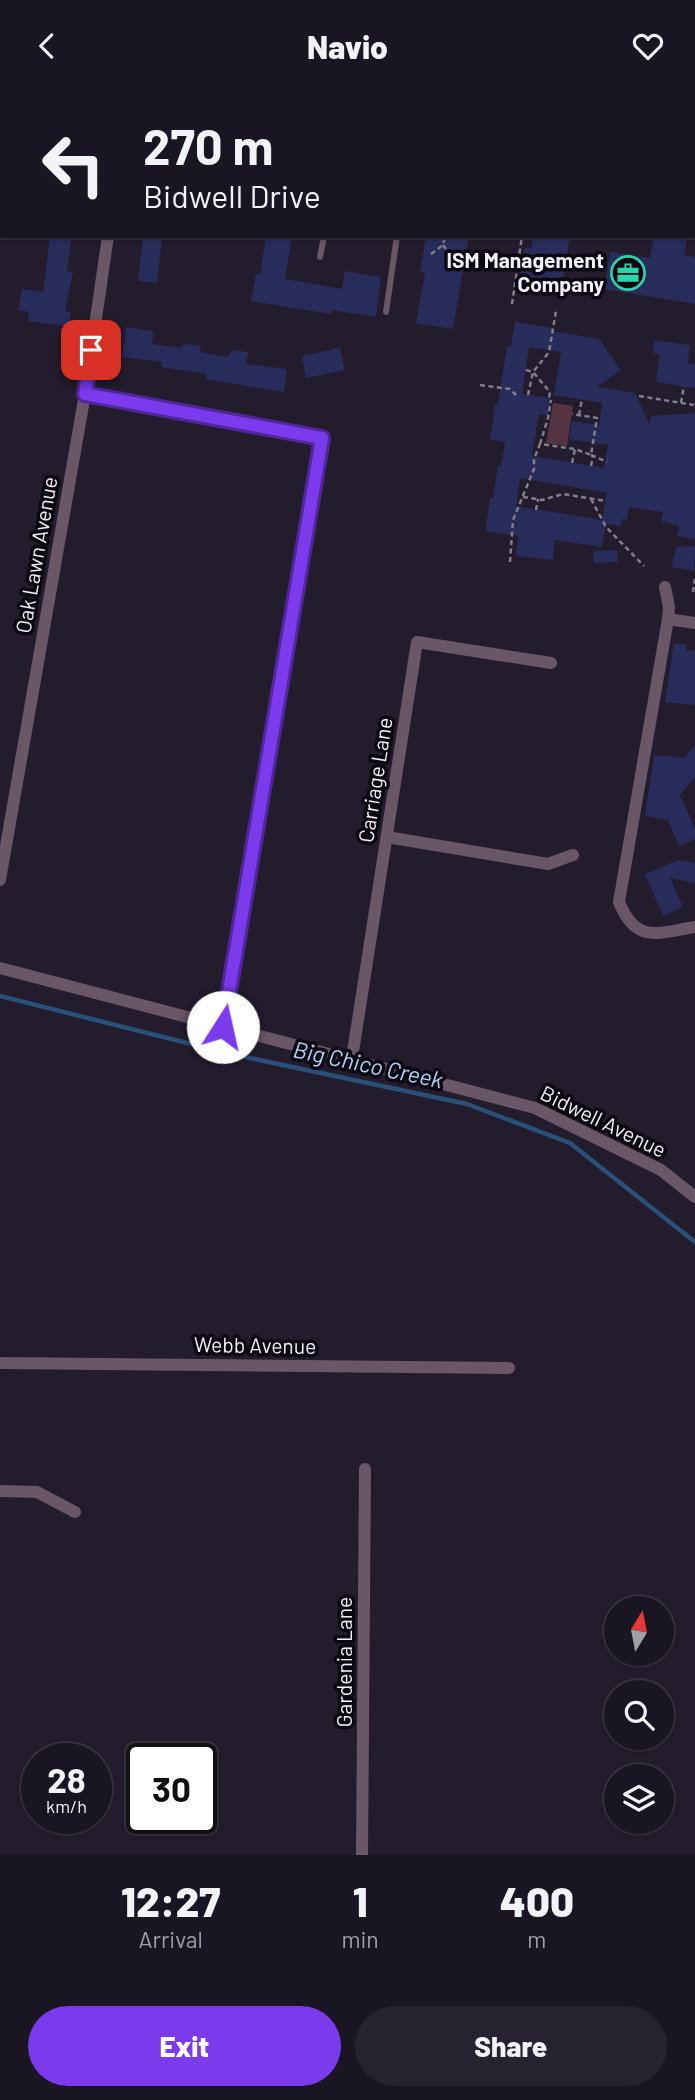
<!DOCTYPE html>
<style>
:root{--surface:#1a1522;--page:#27222f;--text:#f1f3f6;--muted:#9f9fa5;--line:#383440;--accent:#7c3aed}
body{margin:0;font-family:Barlow,sans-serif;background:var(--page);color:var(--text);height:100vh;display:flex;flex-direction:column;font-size:26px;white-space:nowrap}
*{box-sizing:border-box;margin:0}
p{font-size:23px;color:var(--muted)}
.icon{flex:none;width:38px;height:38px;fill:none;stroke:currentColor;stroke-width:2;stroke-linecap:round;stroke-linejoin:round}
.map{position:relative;height:1764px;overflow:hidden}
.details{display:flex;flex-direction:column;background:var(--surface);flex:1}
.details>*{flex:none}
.hud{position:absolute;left:0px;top:0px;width:696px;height:147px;box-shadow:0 2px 5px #0004,0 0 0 2px var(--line);background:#1a1522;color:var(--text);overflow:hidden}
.needle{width:46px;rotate:10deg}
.tools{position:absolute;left:604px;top:1505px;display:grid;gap:14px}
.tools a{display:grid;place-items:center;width:70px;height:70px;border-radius:50%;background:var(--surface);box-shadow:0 2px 5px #0004,0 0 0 2px var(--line);font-size:35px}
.speed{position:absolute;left:21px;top:1652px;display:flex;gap:14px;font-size:35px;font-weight:700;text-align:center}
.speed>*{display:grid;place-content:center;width:91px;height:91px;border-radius:50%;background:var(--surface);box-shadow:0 2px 5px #0004,0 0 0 2px var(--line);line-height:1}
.speed small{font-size:18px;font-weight:400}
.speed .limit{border:4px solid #111;border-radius:10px;background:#fff;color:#111}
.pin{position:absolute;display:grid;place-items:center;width:60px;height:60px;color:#fff;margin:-30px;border-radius:14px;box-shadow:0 4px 10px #0006}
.me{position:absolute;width:77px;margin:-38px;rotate:10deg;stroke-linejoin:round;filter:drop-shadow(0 0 5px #0008)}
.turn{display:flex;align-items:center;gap:24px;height:147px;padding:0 28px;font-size:32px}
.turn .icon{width:91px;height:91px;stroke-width:2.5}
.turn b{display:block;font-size:49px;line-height:60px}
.eta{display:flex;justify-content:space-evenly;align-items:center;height:119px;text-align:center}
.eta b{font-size:42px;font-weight:800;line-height:49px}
.cta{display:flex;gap:14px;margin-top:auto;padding:14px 28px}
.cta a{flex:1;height:80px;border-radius:42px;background:var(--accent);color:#fff;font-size:28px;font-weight:800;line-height:80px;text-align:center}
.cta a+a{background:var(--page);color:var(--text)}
header{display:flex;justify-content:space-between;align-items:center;height:91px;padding:0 28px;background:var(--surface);font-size:32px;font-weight:800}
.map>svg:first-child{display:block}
.green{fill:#553341}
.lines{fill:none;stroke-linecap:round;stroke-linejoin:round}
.stream{stroke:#285078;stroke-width:4.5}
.building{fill:#272c5a;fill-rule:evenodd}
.path{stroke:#837e8c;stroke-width:2.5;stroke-dasharray:5 3.5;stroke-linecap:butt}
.lane{stroke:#695667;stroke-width:6}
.street{stroke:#695667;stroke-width:12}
.secondary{stroke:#927490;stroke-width:18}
.primary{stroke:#b28bb0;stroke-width:19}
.route-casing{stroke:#51269a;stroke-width:18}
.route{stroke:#7c3aed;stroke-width:12}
.labels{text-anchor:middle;stroke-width:7;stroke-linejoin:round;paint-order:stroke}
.poi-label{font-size:21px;font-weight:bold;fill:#f3effb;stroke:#0b0810;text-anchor:end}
.street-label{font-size:21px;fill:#f3effb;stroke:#0b0810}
.water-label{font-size:23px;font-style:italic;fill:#b0d4fb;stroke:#0b0810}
</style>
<header><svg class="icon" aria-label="back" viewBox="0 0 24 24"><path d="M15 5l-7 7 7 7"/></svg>Navio<svg class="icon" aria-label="heart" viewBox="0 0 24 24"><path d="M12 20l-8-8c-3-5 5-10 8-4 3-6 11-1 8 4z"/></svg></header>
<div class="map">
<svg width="695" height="1764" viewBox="0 0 695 1764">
<rect width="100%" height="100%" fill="#231c2d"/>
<polygon class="green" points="553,312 573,315 567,355 546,352"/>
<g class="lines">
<polyline class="stream" points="0,905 231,963 467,1013 570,1052 695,1151"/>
</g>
<g class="building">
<polygon points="50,145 72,145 67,180 73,181 65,220 71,221 69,236 28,230 29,221 18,219 22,198 43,201"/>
<polygon points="143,145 162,145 157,192 138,190"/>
<polygon points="266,145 292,145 285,188 342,198 345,180 381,186 376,226 331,219 331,223 251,210 256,183 260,184"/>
<polygon points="426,145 469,145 453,238 416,232 425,182 420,181"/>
<polygon points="533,145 570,145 561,200 519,191 525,157 531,158"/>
<polygon points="654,145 687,147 684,164 695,166 695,213 604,198 610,161 650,167"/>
<path d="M515 231 553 237 552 240 599 248 621 279 597 296 635 302 649 333 651 325 695 322V448L677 445 679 435 661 430 663 421 629 416 627 429 622 428 621 435 606 433 602 456 555 449 553 469 516 465 518 445 485 440 490 407H493L498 374 501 375 505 351 490 349 495 313H498L507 255H511ZM529 256 561 261 554 304 602 312 599 334 572 330 569 348 608 354 604 377 532 365 539 323 548 325 551 307 522 303ZM520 387 607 402 602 429 516 415Z"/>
<polygon points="126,236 154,240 152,253 180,257 185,253 201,255 200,261 227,266 232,259 248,261 246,273 287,278 284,301 205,288 206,283 161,276 162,271 122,266"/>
<polygon points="654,249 690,254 688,272 695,273 695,297 656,291 660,263 653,262"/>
<polygon points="340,257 345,279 306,287 302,265"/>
<polygon points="695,455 694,480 672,476 676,456"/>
<polygon points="617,459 618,471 594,472 593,460"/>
<polygon points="674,552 686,554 686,560 695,559 695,614 665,611"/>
<polygon points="695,654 695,686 680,704 695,738 695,748 679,755 668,729 645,725 654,664 684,667"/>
<polygon points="678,769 695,772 695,792 670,787 683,816 663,825 645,783"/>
</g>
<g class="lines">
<g class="path">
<polyline points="443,154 453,167"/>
<polyline points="431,163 443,154 445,145"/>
<polyline points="512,213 522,145"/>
<polyline points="526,279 533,281 550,301 549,307"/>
<polyline points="480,294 510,298 516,304"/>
<polyline points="528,304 533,281 549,261 556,220"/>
<polyline points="639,305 694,314"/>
<polyline points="681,312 684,295"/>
<polyline points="579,324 582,308"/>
<polyline points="540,353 548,327 551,309"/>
<polyline points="591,364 607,371"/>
<polyline points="572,372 575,358"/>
<polyline points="591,375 593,365"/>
<polyline points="523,406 542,409 563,403 606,410"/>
<polyline points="591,408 606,436 644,475"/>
<polyline points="536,419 538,408"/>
<polyline points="510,471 513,429 534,378 534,368 540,353 575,358 591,364 597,327 572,323"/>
<polyline points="693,501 695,488"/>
</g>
<g class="lane">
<polyline points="687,0 689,2"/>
<polyline points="480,2 482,0"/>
<polyline points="695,123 695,124"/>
<polyline points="320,166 324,145"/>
<polyline points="386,221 397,145"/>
</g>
<g class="street">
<polyline points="130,2 131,0"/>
<polyline points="85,303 322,347 223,936"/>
<path d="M665 496 669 516 668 528 619 811C636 853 657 842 695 836"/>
<polyline points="668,528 695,532"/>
<polyline points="387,746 548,773 573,764"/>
<polyline points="0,789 85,303 108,145"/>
<polyline points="0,877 535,1017 661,1079 695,1106"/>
<polyline points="352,967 417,551 551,572"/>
<polyline points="0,1272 509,1277"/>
<polyline points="0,1400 37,1401 75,1421"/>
<polyline points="362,1764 365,1378"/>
</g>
<g class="secondary">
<polyline points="311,0 322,2"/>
<polyline points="597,2 598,0"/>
</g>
<g class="primary">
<polyline points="629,0 632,2"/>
<polyline points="695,56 695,57"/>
<polyline points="695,76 695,77"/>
</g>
</g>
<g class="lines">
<g class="route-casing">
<polyline id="route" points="91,259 85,303 322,347 223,936"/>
</g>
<use href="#route" class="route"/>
</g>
<defs>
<g id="office-ring" transform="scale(1.75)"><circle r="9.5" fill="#0b0810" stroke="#2ad5ac" stroke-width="1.5"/><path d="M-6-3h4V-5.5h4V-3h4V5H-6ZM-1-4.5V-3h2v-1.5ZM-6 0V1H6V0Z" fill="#2ad5ac"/></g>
</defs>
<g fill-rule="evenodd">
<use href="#office-ring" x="628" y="182"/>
</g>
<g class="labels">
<g class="poi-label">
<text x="604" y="177">ISM Management<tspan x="604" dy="24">Company</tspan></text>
</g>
<g class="street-label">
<text transform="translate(37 464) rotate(-80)" y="7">Oak Lawn Avenue</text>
<text transform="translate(376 689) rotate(-81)" y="7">Carriage Lane</text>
<text transform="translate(603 1031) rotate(26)" y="7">Bidwell Avenue</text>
<text transform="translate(255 1255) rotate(1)" y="7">Webb Avenue</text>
<text transform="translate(345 1571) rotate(-90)" y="7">Gardenia Lane</text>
</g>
<g class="water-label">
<text transform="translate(368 974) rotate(12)" y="8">Big Chico Creek</text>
</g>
</g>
</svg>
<div class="tools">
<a><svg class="needle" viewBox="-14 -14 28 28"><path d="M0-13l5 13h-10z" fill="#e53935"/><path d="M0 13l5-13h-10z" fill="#9f9fa5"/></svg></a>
<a><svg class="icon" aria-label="search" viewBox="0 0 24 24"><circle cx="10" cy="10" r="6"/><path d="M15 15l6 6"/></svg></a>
<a><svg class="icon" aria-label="layers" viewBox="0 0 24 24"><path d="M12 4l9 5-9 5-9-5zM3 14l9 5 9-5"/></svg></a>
</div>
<div class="speed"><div>28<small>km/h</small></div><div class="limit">30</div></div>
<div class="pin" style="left:91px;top:259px;background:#d93025"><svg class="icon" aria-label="arrive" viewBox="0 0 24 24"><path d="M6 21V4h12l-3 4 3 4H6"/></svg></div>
<svg class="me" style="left:223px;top:936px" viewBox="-20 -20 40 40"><circle r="19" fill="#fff"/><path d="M0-13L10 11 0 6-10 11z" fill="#7c3aed"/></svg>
<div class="hud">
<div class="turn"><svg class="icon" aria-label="left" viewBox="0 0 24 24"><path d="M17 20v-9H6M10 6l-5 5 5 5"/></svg><div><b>270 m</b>Bidwell Drive</div></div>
</div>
</div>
<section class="details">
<div class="eta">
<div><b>12:27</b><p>Arrival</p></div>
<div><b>1</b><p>min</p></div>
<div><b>400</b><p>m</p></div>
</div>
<div class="cta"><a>Exit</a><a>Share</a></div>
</section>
